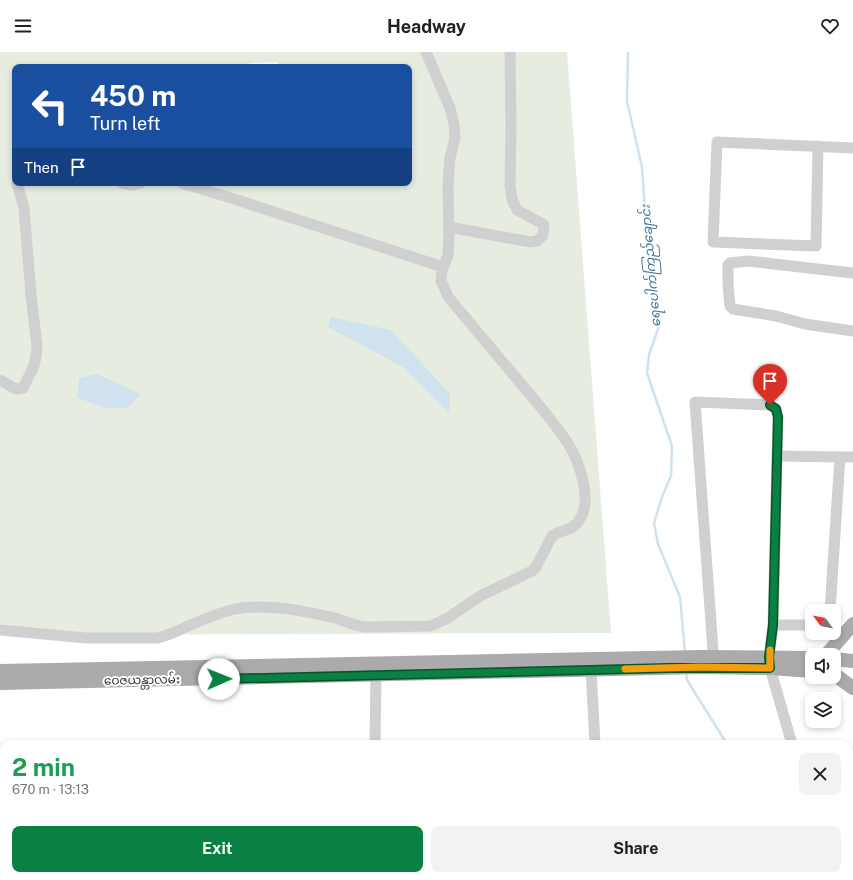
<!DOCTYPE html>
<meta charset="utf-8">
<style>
:root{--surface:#fff;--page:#f2f2f2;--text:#222;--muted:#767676;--accent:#0b8043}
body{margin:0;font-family:"Public Sans","Noto Sans Myanmar",sans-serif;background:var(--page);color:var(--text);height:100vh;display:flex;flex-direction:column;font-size:15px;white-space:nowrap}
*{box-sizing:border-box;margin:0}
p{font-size:13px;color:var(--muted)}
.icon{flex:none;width:22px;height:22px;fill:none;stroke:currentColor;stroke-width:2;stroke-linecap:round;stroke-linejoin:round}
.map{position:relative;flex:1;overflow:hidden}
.side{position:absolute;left:0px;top:688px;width:853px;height:140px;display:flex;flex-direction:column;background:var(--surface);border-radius:12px 12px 0 0;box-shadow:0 2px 6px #0003}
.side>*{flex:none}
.hud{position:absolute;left:12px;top:12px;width:400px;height:122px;border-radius:8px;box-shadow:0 2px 6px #0003;background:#1a4fa0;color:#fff;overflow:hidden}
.needle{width:26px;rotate:302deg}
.controls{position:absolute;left:805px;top:552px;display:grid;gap:8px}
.controls a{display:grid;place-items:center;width:36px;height:36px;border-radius:8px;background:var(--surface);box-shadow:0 2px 6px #0003;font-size:20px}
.pin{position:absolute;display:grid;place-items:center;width:34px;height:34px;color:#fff;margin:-41px -17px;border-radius:50% 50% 50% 0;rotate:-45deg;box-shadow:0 0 4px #0007}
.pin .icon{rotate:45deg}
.me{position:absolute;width:44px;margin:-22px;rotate:89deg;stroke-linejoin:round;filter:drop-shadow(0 0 3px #0008)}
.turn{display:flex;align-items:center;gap:14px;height:84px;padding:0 12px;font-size:18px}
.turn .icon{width:52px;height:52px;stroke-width:2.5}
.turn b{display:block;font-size:28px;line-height:34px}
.then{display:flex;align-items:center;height:38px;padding:0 12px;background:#0003;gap:8px;font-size:15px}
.round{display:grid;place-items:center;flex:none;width:42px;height:42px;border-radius:8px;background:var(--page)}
.summary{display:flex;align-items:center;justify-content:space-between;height:68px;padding:0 12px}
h1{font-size:24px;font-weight:700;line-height:30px;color:#1e9e55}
.action{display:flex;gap:8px;margin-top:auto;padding:8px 12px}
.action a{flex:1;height:46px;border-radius:8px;background:var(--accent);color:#fff;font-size:16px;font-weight:700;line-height:46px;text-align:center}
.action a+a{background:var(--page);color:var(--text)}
header{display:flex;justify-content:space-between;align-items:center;height:52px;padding:0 12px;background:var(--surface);font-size:18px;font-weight:700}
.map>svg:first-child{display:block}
.green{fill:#e6ecdf;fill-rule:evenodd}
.water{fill:#cfe2ee}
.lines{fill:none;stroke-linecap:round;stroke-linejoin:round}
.stream{stroke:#cfe2ee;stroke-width:2.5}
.minor{stroke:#d0d0d0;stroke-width:11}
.major{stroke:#ababab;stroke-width:14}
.route-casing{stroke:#07532c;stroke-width:10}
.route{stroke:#0b8043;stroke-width:7}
.slow{stroke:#f59e0b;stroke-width:7}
.labels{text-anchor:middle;stroke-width:4;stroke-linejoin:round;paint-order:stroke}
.street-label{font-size:12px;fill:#333;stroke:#fff}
.water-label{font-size:13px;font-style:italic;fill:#3f7597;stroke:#fff}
</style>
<header><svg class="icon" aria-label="menu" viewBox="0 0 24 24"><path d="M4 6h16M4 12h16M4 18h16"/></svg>Headway<svg class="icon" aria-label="heart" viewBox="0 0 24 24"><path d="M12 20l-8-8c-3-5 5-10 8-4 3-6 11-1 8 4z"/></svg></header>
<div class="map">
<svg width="853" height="828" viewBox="0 0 853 828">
<rect width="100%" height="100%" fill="#fff"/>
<path class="green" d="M0 0H567L611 581 0 583ZM278 10V15H409V131H15V15H244L250 11ZM401 314 449 342V361Z"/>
<g class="water">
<polygon points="331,265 391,278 450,342 449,361 401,314 328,275"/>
<polygon points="97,322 141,342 127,356 107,356 77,346 79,326"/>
</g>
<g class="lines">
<g class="stream">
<polyline points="628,0 627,49 642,115 647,190 659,274 649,303 647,321 672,394 671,424 662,445 654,471 658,492 680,545 685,601"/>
<polyline points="686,620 687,628 727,692"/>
</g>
<g class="minor">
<polyline points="818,94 816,194 713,190 717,90 853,96"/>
<polyline points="122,131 133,133 140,131"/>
<polyline points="182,131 231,146 443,215"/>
<polyline points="449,175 530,190 537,189 543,183 544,174 543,172 517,158 512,147 510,133 511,75 510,0"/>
<polyline points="853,221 748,209 730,211 728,213 728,233 730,254 733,257 776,264 805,272 853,279"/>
<polyline points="0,328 16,337 23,336 34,314 36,304 37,294 31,243 24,156 17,131"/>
<polyline points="778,404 840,405"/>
<polyline points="830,559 840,405 853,405"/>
<polyline points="773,573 812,573"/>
<path d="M0 578 86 586H157C167 584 177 579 186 575 202 568 218 561 235 557 266 551 305 559 335 566 345 569 354 574 365 575L430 574 435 572 448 566 480 544 532 519 536 515 552 484C563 476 573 481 581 465 592 446 579 410 569 393 555 371 538 352 522 333 498 304 473 275 449 246L441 229 442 219 448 203 449 184 448 133 450 106 455 86 454 72 450 56 426 0"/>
<polyline points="714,612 695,350 770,353 776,357 778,365 773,573 769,605 770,616 792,692"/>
<polyline points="591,617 595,692"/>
<polyline points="375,692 376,624"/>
<polyline points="377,824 377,828"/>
<polyline points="598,824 598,828"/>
<polyline points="849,824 853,703"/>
<polyline points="667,828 667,824"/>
<polyline points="706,828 706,824"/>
<polyline points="799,828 847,824"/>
</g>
<g class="major">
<polyline points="826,603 853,572"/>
<polyline points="834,607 853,609"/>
<polyline points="0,619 700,605 812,606"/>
<polyline points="834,624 838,625 853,636"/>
<polyline points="0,631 701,615 770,616 812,619"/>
</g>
</g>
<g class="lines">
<g class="route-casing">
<polyline id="route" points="219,627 670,616 770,616 769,605 773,573 778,365 776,357 770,353"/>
</g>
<use href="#route" class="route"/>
<polyline class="slow" points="625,617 701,615 770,616 770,598"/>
</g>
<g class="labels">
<g class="street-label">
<text transform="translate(142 628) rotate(-1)" y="4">ဝေဇယန္တာလမ်း</text>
</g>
<g class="water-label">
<text transform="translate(650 214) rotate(-95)" y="5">ရေပေါက်ကြည်ချောင်း</text>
</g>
</g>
</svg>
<div class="controls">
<a><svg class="needle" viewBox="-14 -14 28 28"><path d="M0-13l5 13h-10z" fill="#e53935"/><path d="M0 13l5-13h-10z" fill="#767676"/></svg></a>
<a><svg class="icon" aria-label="sound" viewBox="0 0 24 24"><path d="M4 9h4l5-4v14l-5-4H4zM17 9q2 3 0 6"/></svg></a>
<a><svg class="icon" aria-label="layers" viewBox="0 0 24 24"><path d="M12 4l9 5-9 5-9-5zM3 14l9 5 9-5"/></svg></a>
</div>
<div class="pin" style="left:770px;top:353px;background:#d93025"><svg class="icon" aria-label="arrive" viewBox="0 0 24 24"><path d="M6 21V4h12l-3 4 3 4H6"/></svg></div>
<svg class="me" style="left:219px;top:627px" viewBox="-20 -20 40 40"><circle r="19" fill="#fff"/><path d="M0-13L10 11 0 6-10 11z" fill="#0b8043"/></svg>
<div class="hud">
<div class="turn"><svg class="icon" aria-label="left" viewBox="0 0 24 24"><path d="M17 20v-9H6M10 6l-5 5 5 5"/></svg><div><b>450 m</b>Turn left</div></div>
<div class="then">Then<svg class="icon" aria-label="arrive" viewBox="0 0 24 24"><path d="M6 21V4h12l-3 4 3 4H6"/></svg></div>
</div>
<section class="side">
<div class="summary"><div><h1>2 min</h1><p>670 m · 13:13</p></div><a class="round"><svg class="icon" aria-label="close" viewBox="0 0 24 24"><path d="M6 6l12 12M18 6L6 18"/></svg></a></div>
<div class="action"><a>Exit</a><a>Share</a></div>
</section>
</div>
